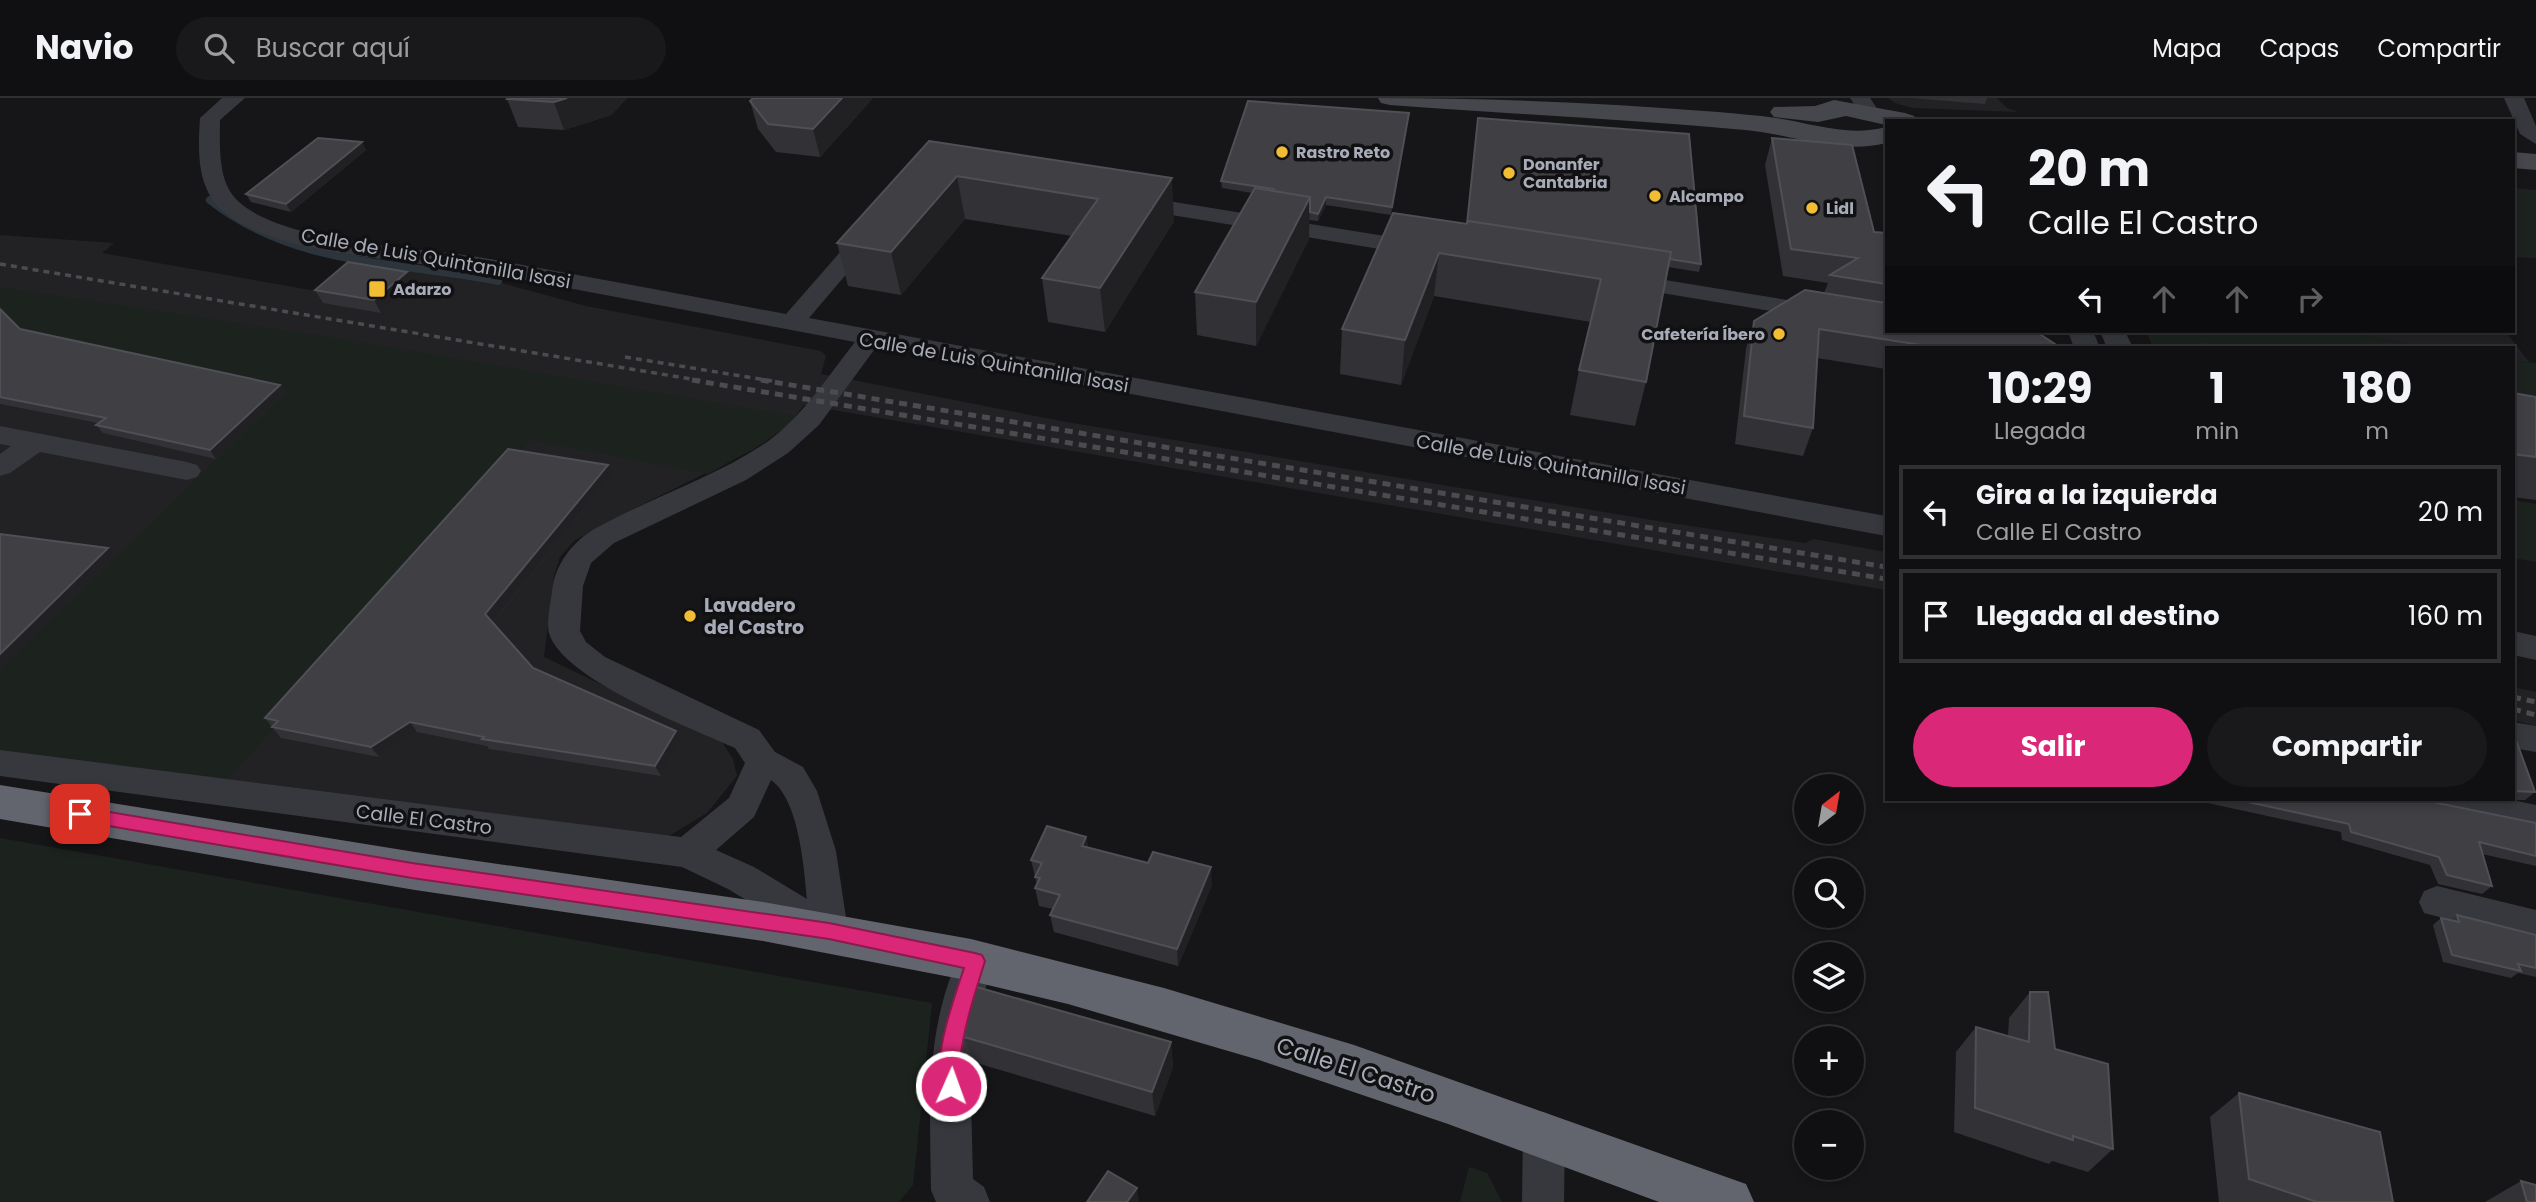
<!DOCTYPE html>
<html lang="es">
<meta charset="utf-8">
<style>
:root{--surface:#101012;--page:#19191b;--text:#f1f3f6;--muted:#9c9d9f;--line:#303032;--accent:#db2777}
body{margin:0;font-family:Poppins,sans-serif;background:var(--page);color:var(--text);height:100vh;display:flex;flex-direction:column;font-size:26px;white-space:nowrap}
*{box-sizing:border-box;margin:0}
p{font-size:23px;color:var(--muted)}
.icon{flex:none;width:38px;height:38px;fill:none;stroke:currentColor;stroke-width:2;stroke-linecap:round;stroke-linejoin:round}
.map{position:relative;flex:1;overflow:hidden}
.side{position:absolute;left:1885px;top:248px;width:630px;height:455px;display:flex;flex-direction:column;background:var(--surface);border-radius:0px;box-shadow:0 4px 10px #0003,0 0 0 2px var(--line)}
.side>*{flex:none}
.top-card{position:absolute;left:1885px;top:21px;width:630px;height:214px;border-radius:0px;box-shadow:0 4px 10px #0003,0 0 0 2px var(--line);background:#101012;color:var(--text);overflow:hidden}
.needle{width:46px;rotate:31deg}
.controls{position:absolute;left:1794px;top:676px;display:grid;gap:14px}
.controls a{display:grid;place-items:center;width:70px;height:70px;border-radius:50%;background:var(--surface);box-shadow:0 4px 10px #0003,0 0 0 2px var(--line);font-size:35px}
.pin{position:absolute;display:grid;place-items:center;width:60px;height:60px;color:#fff;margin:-30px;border-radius:14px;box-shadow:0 4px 10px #0006}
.me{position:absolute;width:77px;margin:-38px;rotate:2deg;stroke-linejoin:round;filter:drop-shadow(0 0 5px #0008)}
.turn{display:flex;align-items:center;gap:24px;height:147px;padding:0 28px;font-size:32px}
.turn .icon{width:91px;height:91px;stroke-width:2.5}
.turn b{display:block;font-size:49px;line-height:60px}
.lanes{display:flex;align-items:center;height:66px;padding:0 28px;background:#0003;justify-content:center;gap:35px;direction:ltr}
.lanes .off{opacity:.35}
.eta{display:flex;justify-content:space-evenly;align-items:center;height:119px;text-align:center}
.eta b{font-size:42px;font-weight:700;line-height:49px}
.primary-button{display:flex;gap:14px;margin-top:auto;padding:14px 28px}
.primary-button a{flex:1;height:80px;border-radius:42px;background:var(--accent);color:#fff;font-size:28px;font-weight:700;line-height:80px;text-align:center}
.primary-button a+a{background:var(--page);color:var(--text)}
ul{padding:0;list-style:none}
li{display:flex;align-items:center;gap:21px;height:94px;margin:0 14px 10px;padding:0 14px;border:4px solid var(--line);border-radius:0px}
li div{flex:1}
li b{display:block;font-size:26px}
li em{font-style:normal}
header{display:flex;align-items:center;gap:42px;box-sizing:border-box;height:98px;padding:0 35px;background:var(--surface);border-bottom:2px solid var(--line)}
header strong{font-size:33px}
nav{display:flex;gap:38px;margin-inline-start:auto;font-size:24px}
.search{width:490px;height:63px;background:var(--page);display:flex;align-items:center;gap:18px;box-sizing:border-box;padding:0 24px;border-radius:38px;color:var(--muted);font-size:26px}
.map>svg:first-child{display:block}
.built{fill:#222225}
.green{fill:#1c231e}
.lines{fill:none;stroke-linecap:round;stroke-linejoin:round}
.stream{stroke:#2c343c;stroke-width:8}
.street{fill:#37383d;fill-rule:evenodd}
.secondary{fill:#45474d;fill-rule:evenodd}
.highway{fill:#63656e;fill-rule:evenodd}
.rail-far1{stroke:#4a4c52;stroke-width:3.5;stroke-dasharray:6 5;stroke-linecap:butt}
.rail{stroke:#4a4c52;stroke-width:5;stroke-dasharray:8 6;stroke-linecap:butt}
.wall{fill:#323236}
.shaded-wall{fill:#212124}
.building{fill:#3f3f44;stroke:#4f5056;stroke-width:2}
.route{fill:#db2777;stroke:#8e194d;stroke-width:2}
.poi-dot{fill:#f2bd34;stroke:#111113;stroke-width:2.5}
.labels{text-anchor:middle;stroke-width:7;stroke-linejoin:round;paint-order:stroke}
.far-poi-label{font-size:16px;font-weight:bold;fill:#a8acb8;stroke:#111113;text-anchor:start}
.street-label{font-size:19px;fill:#a8acb8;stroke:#111113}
.poi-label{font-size:19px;font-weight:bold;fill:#a8acb8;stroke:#111113;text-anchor:start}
.near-street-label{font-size:23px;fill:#a8acb8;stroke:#111113}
</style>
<header>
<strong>Navio</strong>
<div class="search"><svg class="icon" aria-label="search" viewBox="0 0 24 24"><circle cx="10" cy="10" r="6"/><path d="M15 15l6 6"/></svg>Buscar aquí</div>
<nav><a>Mapa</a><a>Capas</a><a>Compartir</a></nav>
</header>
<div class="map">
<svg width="2536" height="1104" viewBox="0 0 2536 1104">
<rect width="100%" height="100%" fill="#161618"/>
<g class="built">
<polygon points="1888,0 1997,0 2007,10 2018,14 1913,10 1895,5"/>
<polygon points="0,137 114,145 102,155 316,193 355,161 491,182 586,208 821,253 826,258 821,276 863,284 1061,323 1664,424 1805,445 1814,441 1886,454 1886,492 804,307 789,327 752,352 605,425 574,443 560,459 554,478 544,559 722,644 733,661 737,678 707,715 669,738 0,653"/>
<polygon points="2341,233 2505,233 2529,264 2513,263 2513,250 2430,250"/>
<polygon points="2513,589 2536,594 2536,628 2513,622"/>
</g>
<g class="green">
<polygon points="2513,90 2536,92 2536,160 2513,159"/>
<polygon points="0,189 324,238 795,318 765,344 708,376 531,342 223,687 0,652 0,572 285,295 26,239 0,212"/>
<polygon points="2146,233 2341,233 2430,250 2153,250"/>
<polygon points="2513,263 2536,265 2536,316 2513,312"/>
<polygon points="2513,402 2536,406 2536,464 2513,460"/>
<polygon points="0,740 932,905 913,1087 899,1104 0,1104"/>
<polygon points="1469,1069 1487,1075 1502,1104 1460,1104"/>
</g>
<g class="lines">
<path class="stream" d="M210 102C296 169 396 163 498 183"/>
<g class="street">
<path d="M222 0H245L220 22C220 47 217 84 238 103 282 145 417 149 478 159 581 177 683 197 786 216L863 128H879L883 133 809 220 1886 418V438L877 248 819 327 788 355 746 382 614 445 591 465 583 488 580 533 586 544 605 559 759 632 775 654 803 669 817 693 836 753 848 833 842 844 829 849 816 844 728 791 682 769 0 678V652L681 739 729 700 745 665 735 650C691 630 562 581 549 535 546 524 551 504 552 493 555 466 573 443 596 430 652 399 714 380 767 344 803 318 828 278 855 244 730 221 605 196 480 174 412 162 276 158 224 114 196 91 198 52 200 20ZM771 682C799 702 804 769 807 801L754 769 716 752 754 719Z"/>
<polygon points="1850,0 1870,0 1880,15 1870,21 1863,19"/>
<polygon points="2504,0 2524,0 2536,28 2536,46 2520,36"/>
<polygon points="1131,97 1422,144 1430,146 1434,151 1430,156 1422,158 1123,109 1120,104"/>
<polygon points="1622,175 1886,218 1886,232 1613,187 1610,182 1613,177"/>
<polygon points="2068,233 2093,233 2100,250 2074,250"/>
<polygon points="2100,233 2125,233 2133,250 2107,250"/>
<polygon points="0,328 187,364 197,367 201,373 197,379 187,382 40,354 10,375 0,378 0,356 11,348 0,346"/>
<polygon points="2513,533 2536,538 2536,562 2513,557"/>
<polygon points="2513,624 2536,628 2536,654 2513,650"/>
<polygon points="2426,702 2512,702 2536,707 2536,735 2443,716 2431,712"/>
<polygon points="2437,788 2536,812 2536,844 2424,815 2419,804 2424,793"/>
<path d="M975 846 988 851 994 863 979 911 970 962 973 1081 984 1089 990 1104H936L931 1092C930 1006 924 932 962 851Z"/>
<polygon points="1544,1014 1559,1020 1565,1034 1564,1104 1522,1104 1523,1034 1529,1020"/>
</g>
<g class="secondary">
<path d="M1378 0C1491 0 1604 5 1718 14 1737 16 1757 17 1776 20 1814 26 1848 39 1886 29V45C1840 57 1792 36 1745 32 1627 21 1508 16 1390 7L1381 5Z"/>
<polygon points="1834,2 1905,15 1914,18 1918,23 1886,23 1886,27 1846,18 1818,24 1774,19 1770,14 1774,9 1815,8"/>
<polygon points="2513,54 2536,56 2536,72 2513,70"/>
</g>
<polygon class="highway" points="0,687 415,754 763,804 971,841 1164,890 1354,947 1746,1086 1754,1104 1659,1104 1448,1026 1259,962 1068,906 971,883 763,843 415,792 0,721"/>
<g class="rail-far1">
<polyline points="0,166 703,283"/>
<polyline points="625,259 772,283"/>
</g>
<g class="rail">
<polyline points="692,282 1886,481"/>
<polyline points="761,282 1886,469"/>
<polyline points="2513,599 2536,604"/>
<polyline points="2513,611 2536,617"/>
</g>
</g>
<g class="wall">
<polygon points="508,0 627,0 611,17 564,32 518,29 507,1"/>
<polygon points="873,0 820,59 776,54 758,31 750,3"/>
<polygon points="1911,0 1987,0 1985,6"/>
<polygon points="1409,15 1391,117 1326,107 1318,123 1309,122 1309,141 1256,248 1197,237 1195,194 1252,95 1222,90 1221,83"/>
<polygon points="1772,40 1874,134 1886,135 1886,233 2061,250 1886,250 1886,271 1817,260 1813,330 1803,358 1735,346 1746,251 1754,223 1824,195 1828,185 1783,178 1765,67"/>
<polygon points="929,43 1174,123 1105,234 1048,224 1042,180 1072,138 965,121 901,197 848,188 837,145"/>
<polygon points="366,52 291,114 251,104 246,96"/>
<polygon points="1393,115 1701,166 1699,174 1668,169 1646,284 1635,328 1570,317 1579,272 1591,224 1434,198 1401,287 1340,276 1342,231"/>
<polygon points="407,174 414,187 381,215 323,205 315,192"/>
<polygon points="0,211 20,231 280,287 285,295 216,361 103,335 96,327 98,325 0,306"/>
<polygon points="2513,295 2536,299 2536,402 2513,399"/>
<polygon points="612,377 493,524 533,570 681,643 661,678 489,651 487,648 417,634 379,659 281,640 265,620"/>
<polygon points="2513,634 2535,694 2525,702 2513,702"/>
<polygon points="2194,702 2436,702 2437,705 2536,725 2536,768 2482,756 2492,788 2482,796 2438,786 2430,767 2342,742 2341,734"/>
<polygon points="1086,739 1088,749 1212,787 1178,868 1054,834 1050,817 1053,811 1039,808 1035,790 1037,787 1031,762"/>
<polygon points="2457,817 2536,837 2536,879 2518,875 2511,880 2443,864 2433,827 2441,820 2451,822"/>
<polygon points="2030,894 2055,951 2113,1051 2088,1074 2052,1063 2049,1066 1954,1034 1956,954 1976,929 2008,938 2009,920"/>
<polygon points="964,939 1171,944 1173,969 1155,1018 973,964"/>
<polygon points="2239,995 2393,1104 2219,1104 2210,1019"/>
<polygon points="2521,1083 2536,1104 2485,1104"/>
</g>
<g class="shaded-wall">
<polygon points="567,0 627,0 611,17 564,32 554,4"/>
<polygon points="842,0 873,0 820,59 813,31"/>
<polygon points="1409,15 1408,23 1391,117 1392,109"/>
<polygon points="362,44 366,52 291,114 286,106"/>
<polygon points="957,78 965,121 901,197 891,154"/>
<polygon points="1172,80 1174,123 1105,234 1100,190"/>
<polygon points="1310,99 1309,141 1256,248 1256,204"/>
<polygon points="1326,99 1326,107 1318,123 1318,116"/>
<polygon points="1439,155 1434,198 1401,287 1405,242"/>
<polygon points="407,174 414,187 381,215 374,202"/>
<polygon points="280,287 285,295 216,361 210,352"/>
<polygon points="608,367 612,377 491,526 485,516"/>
<polygon points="108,450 115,458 0,571 0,556"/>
<polygon points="410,624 417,634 379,659 371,649"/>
<polygon points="676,633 681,643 661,678 655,668"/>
<polygon points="1086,739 1089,757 1082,748"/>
<polygon points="1211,769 1212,787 1178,868 1177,851"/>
<polygon points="1171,944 1173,969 1155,1018 1152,994"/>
<polygon points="1137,1090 1139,1103 1139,1104 1127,1104"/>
</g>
<g class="building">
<polygon points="508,0 567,0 554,4 507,1"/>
<polygon points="753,0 842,0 813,31 768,26 750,3"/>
<polygon points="1248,3 1409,15 1392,109 1326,99 1318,116 1310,114 1310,99 1273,93 1274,91 1221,83"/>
<polygon points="1478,20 1689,36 1701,166 1669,161 1671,154 1468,123 1467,126"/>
<polygon points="318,40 362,44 286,106 246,96"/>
<polygon points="1772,40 1852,47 1874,134 1886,135 1886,186 1830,177 1858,160 1791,151"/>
<polygon points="929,43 1172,80 1100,190 1042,180 1098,101 957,78 891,154 837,145"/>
<polygon points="1255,90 1310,99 1256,204 1195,194"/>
<polygon points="1393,115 1467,126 1468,123 1671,154 1646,284 1579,272 1601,181 1439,155 1405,242 1342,231"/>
<polygon points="348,164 407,174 374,202 315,192"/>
<polygon points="1805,192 1886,205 1886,233 2025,233 2038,235 2061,250 1940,250 1819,231 1813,330 1744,318 1754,223"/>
<polygon points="0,211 20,231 280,287 210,352 96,327 106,320 0,299"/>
<polygon points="2207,247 2225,250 2208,250"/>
<polygon points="2513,295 2536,299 2536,359 2513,356"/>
<polygon points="508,351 608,367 485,516 533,570 676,633 655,668 482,641 484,639 410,624 371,649 272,629 278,623 265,620"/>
<polygon points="0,436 108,450 0,556"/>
<polygon points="2513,634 2535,694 2513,693"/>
<polygon points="2239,702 2436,702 2437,705 2536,725 2536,758 2479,744 2492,788 2447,777 2439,759 2351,734 2349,726"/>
<polygon points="1047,728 1086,739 1082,748 1148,765 1153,754 1211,769 1177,851 1050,817 1060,797 1035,790 1040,780 1035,779 1042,765 1031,762"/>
<polygon points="2457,817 2536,837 2536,870 2518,866 2521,873 2452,857 2441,820 2459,824"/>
<polygon points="973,888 1171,944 1152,994 964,939"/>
<polygon points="2030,894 2048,894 2055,951 2108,966 2113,1051 2073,1038 2073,1042 1975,1010 1976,929 2029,944"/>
<polygon points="2239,995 2380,1034 2393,1104 2317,1104 2249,1081"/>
<polygon points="1108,1073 1137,1090 1127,1104 1087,1104"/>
<polygon points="2521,1083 2536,1087 2536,1104 2527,1104"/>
</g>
<path class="route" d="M80 709 412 765 829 825 975 855 982 857 985 863C975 895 964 928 960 962 959 974 963 984 958 995L951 998 943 995C930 964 954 901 964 870L829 841 412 780 80 723 72 716Z"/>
<g class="poi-dot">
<circle cx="1282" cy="54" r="7"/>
<circle cx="1509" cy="75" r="7"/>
<circle cx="1655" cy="98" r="7"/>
<circle cx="1812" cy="110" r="7"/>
<rect x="368" y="182" width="18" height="18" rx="3.5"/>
<circle cx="1779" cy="236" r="7"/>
<circle cx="690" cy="518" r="7"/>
</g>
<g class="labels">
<g class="far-poi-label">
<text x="1296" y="60">Rastro Reto</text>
<text x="1523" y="72">Donanfer<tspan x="1523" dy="18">Cantabria</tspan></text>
<text x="1669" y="104">Alcampo</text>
<text x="1826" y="116">Lidl</text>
<text x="393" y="197">Adarzo</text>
<text x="1765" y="242" text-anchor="end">Cafetería Íbero</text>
</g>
<g class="street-label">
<text transform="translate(436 160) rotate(10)" y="7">Calle de Luis Quintanilla Isasi</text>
<text transform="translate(994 264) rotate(10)" y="7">Calle de Luis Quintanilla Isasi</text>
<text transform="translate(1551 366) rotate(10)" y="7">Calle de Luis Quintanilla Isasi</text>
<text transform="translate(424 721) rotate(7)" y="7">Calle El Castro</text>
</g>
<g class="poi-label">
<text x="704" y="514">Lavadero<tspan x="704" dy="22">del Castro</tspan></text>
</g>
<g class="near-street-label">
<text transform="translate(1356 972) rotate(18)" y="8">Calle El Castro</text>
</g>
</g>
</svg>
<div class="controls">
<a><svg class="needle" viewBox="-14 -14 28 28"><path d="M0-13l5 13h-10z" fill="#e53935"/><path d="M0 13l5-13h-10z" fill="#9c9d9f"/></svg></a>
<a><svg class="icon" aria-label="search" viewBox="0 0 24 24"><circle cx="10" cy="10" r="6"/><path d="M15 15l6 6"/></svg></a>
<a><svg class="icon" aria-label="layers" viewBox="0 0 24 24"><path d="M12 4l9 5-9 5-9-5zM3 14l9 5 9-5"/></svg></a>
<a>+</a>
<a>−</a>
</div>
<div class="pin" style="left:80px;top:716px;background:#d93025"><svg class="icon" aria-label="arrive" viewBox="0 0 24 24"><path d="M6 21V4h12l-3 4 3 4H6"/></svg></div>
<svg class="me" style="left:951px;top:988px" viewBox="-20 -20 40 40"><circle r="17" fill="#db2777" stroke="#fff" stroke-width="3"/><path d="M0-11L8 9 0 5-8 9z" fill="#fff"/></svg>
<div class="top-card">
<div class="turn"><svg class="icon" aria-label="left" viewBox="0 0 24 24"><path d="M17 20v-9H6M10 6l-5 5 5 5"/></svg><div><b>20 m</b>Calle El Castro</div></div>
<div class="lanes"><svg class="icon" aria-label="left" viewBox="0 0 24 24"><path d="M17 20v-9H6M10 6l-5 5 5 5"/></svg><svg class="icon off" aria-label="ahead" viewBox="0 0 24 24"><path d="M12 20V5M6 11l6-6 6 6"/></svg><svg class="icon off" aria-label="ahead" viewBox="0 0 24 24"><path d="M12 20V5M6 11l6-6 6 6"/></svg><svg class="icon off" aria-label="right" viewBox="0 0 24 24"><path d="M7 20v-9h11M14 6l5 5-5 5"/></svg></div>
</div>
<section class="side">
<div class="eta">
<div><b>10:29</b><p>Llegada</p></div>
<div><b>1</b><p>min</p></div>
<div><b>180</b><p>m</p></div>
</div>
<ul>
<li><svg class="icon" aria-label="left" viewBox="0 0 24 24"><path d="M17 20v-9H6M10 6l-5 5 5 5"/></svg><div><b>Gira a la izquierda</b><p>Calle El Castro</p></div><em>20 m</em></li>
<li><svg class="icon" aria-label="arrive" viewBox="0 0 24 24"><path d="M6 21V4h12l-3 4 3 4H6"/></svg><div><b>Llegada al destino</b></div><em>160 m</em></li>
</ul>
<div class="primary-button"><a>Salir</a><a>Compartir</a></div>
</section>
</div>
